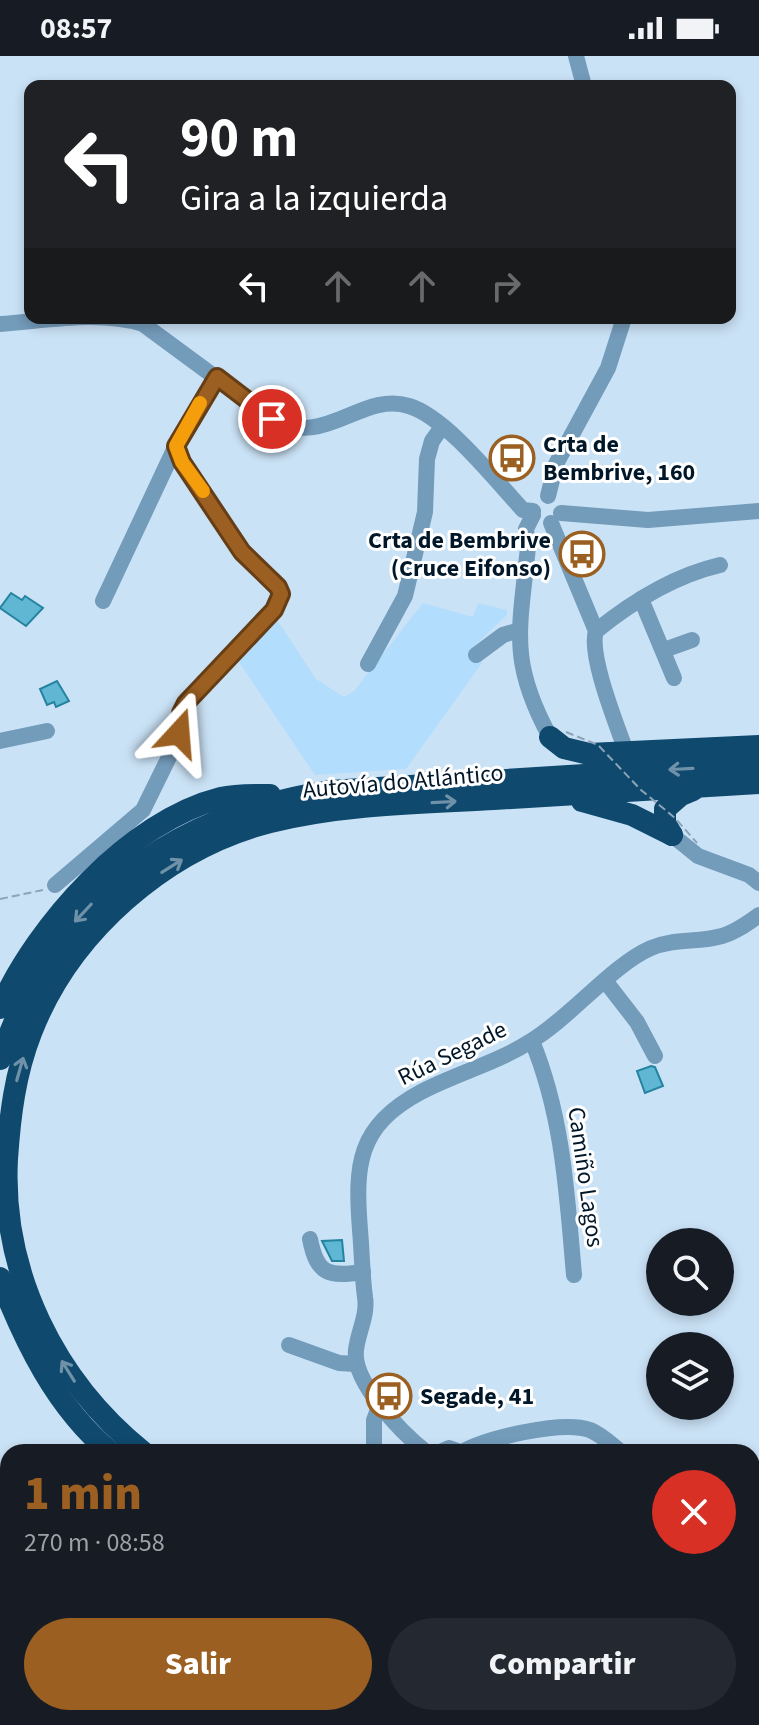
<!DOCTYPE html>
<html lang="es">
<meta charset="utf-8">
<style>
:root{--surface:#171b24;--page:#242831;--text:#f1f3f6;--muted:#9ea1a6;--accent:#9b5f21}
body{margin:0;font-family:"Source Sans 3",sans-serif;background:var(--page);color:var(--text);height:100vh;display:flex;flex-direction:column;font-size:30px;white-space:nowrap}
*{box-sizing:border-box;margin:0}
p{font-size:26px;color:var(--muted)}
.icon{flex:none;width:44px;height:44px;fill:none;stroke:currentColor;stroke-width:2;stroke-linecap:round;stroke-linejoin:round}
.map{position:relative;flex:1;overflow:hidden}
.side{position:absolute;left:0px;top:1388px;width:760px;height:282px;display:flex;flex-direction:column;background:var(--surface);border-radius:24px 24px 0 0;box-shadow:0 4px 12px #0003}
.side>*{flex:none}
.banner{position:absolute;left:24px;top:24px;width:712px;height:244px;border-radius:16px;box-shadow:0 4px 12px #0003;background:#202124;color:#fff;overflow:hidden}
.fabs{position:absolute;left:646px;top:1172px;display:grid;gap:16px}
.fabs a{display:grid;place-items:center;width:88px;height:88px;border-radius:50%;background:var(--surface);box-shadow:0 4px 12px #0003;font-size:40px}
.pin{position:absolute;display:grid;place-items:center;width:68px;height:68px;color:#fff;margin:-34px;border:4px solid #fff;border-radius:50%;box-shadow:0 2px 8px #0007}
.me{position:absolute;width:88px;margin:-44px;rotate:19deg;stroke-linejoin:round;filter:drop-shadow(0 0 6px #0008)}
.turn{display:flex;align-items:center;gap:28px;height:168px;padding:0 24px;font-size:36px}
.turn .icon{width:104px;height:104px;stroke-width:2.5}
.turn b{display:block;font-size:56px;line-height:68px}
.lanes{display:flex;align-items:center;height:76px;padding:0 24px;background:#0003;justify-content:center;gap:40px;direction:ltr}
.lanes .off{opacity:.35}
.round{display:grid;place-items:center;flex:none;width:84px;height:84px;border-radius:42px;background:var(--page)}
.head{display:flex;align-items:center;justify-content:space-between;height:136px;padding:0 24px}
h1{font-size:48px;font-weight:800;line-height:60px;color:var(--accent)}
.primary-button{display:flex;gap:16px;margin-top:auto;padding:16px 24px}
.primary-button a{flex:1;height:92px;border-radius:48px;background:var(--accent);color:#fff;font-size:32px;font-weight:800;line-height:92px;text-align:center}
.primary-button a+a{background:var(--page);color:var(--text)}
.status{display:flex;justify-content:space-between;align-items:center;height:56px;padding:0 40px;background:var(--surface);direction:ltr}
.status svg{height:22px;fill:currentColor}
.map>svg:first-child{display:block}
.built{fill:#b3ddfd}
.building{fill:#5fb7d4;stroke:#24839f;stroke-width:2}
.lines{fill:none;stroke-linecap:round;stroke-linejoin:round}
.path{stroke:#8ca4b7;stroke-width:2;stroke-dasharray:8 4;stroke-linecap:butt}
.minor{stroke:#739bba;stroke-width:16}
.highway{stroke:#0f496e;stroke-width:22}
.path-bridge{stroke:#8ca4b7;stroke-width:2;stroke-dasharray:8 4;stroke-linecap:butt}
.oneway{stroke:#6f92a8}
.route-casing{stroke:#653e15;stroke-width:20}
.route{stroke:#9b5f21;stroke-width:14}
.slow{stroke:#f59e0b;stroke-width:14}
.labels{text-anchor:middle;stroke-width:6;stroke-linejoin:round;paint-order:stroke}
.poi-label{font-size:24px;font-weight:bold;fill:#001729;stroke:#fff;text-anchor:start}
.street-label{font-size:24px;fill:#001729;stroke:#fff}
</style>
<div class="status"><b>08:57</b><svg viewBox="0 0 49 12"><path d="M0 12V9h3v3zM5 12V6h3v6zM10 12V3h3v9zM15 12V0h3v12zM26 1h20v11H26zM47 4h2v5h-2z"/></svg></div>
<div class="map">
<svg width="759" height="1669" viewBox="0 0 759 1669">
<rect width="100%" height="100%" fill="#cae2f6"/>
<polygon class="built" points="423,547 473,561 478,547 507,554 507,559 471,593 482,607 406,713 315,719 237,603 241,596 276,562 316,623 344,641 354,635"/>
<g class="building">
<polygon points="11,537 22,544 25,540 43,552 26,570 0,552"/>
<polygon points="57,625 69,645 56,651 54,646 47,649 40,633"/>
<polygon points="651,1010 655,1011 663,1030 645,1037 637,1015"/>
<polygon points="342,1184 344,1205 332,1205 322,1185"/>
</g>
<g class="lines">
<polyline class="path" points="0,843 43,834"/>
<g class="minor">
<polyline points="576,0 584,30"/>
<path d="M0 268C45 265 99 254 143 268L272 363C326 393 361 335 409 350 446 361 496 425 523 454L533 455"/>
<polyline points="548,440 556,408 608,312 624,262"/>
<polyline points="561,457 648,464 759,455"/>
<path d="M533 459 526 473 528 491C520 573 508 604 550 681"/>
<polyline points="551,467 596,575"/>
<polyline points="641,543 674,622"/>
<polyline points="103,545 179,383 217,321"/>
<polyline points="664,594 692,584"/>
<polyline points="476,599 503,579 520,574"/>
<polyline points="368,608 405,540 425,456 427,403 432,385 442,371"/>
<polyline points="0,685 47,675"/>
<path d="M627 698C618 672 588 599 596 575 633 545 673 520 720 509"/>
<polyline points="672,779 698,800 749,819 759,827"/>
<polyline points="55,829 143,754 172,695 186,647 279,546 278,531 242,496 182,406 176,390"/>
<polyline points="606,926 637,966 655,1000"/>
<path d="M532 985C563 1060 567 1139 574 1219"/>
<path d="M310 1183C317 1219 329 1221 363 1216"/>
<polyline points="289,1289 339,1307 356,1308"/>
<polyline points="374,1396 374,1364 379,1351"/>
<path d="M426 1396C402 1377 352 1326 356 1294 358 1276 368 1259 365 1241 362 1219 362 1196 360 1174 355 1109 357 1070 421 1036 457 1017 497 1007 531 985 571 961 612 909 651 892 674 882 698 887 722 880 736 876 748 867 759 859"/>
<polyline points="440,1396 449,1392 460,1396"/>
<path d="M462 1396C487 1382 562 1364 590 1374 602 1379 612 1389 621 1396"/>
<polyline points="752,1458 759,1460"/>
<polyline points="752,1533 759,1530"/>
<polyline points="0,1597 8,1591"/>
<polyline points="100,1662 102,1669"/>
<polyline points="678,1662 681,1669"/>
<polyline points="233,1669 236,1662"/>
<polyline points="322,1669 346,1662"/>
<polyline points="397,1669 408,1662"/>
</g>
<g class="highway">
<polyline points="550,681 564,692 589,698 759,690"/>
<polyline points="582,745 632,759 672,779"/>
<polyline points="672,779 665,767 665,753 681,739 693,734"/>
<path d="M0 952C37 869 129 765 221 742 237 738 253 739 270 739"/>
<path d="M0 1003C55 846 166 760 330 735L759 708"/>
<path d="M0 1222C25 1286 56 1351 110 1396"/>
<path d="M143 1396C55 1325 1 1217 7 1103 10 1059 15 1018 31 977 70 876 165 793 270 766 343 748 419 747 494 743 583 737 671 732 759 727"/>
<polyline points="585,1662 594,1669"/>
<polyline points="619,1662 626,1669"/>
</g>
<polyline class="path-bridge" points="566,676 598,689 641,734 675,762 697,787"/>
</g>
<defs><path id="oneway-shaft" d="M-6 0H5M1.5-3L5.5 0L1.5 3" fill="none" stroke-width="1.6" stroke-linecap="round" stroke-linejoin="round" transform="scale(2)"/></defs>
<g class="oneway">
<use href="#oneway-shaft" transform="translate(681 713) rotate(177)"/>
<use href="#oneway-shaft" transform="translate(444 746) rotate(-3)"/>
<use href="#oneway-shaft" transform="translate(172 810) rotate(-32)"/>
<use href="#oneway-shaft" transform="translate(83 857) rotate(133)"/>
<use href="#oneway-shaft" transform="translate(20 1013) rotate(-74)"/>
<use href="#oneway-shaft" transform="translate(68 1315) rotate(-122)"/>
</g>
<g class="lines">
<g class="route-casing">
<polyline id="route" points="179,677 181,657 186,647 274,554 281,538 278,531 242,496 182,406 176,390 217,321 272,363"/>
</g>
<use href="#route" class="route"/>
<polyline class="slow" points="200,347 176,390 182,406 203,435"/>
</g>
<defs>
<g id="bus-ring" transform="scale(2.3)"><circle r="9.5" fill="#fff" stroke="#9b5f21" stroke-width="1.5"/><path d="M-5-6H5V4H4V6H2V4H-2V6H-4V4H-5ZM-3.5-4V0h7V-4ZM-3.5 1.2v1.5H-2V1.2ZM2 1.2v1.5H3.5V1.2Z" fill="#9b5f21"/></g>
</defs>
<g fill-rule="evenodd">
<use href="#bus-ring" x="512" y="402"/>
<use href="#bus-ring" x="582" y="498"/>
<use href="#bus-ring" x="389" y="1340"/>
</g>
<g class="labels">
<g class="poi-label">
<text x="543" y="396">Crta de<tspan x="543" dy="28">Bembrive, 160</tspan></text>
<text x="551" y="492" text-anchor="end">Crta de Bembrive<tspan x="551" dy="28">(Cruce Eifonso)</tspan></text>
<text x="420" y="1348">Segade, 41</text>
</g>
<g class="street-label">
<text transform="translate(403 725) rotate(-5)" y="8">Autovía do Atlántico</text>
<text transform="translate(452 997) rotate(-26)" y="8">Rúa Segade</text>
<text transform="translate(586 1121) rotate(82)" y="8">Camiño Lagos</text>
</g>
</g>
</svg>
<div class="fabs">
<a><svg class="icon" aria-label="search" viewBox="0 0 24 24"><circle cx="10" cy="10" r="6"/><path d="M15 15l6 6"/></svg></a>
<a><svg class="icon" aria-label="layers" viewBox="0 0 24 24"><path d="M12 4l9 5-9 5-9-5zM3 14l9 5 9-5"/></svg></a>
</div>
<div class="pin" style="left:272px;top:363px;background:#d93025"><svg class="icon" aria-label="arrive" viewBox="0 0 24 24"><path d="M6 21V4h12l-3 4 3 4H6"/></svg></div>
<svg class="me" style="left:179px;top:677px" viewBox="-20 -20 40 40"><path d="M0-17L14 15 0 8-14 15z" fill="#9b5f21" stroke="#fff" stroke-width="4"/></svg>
<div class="banner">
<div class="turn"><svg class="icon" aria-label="left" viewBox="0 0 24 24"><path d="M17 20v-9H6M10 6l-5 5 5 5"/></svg><div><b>90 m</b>Gira a la izquierda</div></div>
<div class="lanes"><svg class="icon" aria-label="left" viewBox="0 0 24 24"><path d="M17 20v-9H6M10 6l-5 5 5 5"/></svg><svg class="icon off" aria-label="ahead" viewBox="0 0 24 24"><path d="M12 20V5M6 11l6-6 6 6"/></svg><svg class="icon off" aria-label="ahead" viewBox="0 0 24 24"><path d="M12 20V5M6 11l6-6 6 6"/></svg><svg class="icon off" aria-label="right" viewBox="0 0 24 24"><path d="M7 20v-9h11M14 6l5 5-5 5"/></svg></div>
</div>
<section class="side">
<div class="head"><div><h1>1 min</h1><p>270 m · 08:58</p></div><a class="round" style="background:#d93025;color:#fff"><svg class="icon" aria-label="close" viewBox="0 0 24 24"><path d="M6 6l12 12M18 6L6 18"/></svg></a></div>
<div class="primary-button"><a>Salir</a><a>Compartir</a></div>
</section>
</div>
